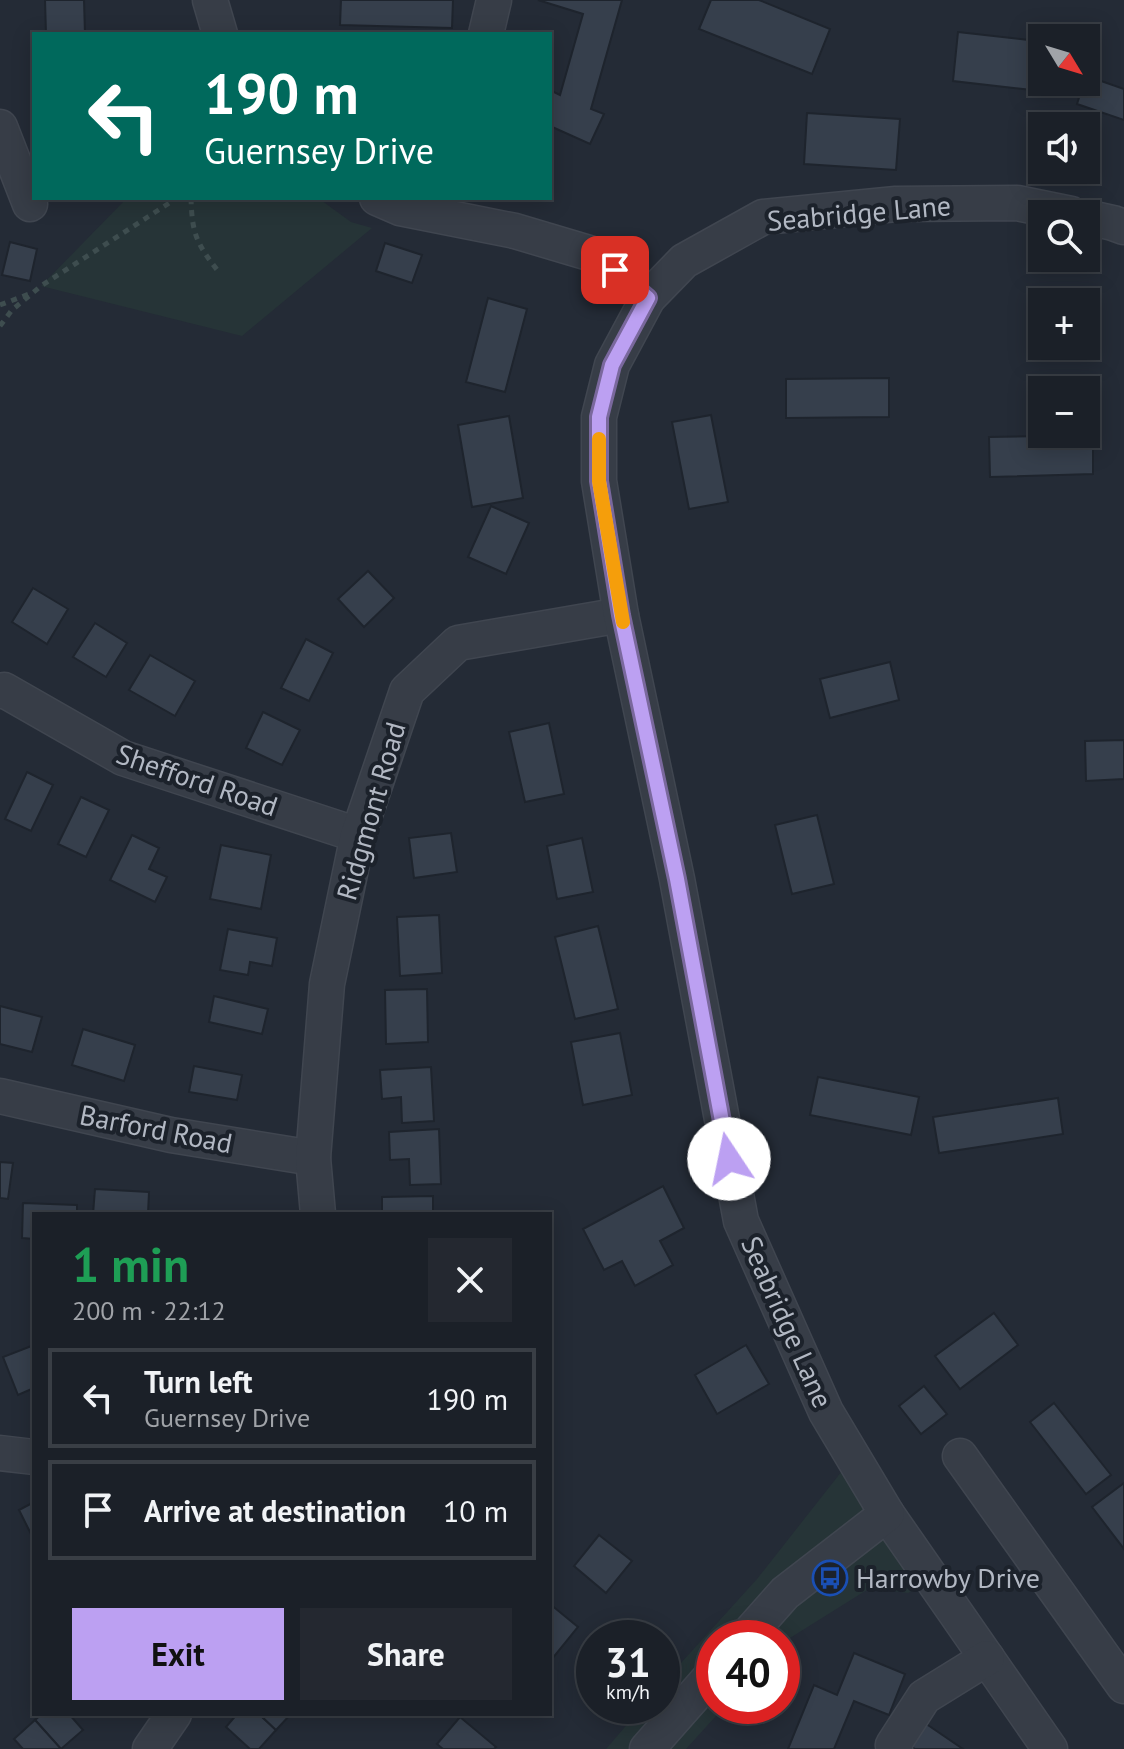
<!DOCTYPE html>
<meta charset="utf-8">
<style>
:root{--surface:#1b2028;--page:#242830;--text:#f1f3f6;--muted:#a0a3a8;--line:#393e45;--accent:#bca0f2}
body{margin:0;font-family:"PT Sans",sans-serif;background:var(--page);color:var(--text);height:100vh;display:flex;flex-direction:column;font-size:30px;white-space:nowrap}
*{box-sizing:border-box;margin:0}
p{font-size:26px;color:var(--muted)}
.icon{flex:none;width:44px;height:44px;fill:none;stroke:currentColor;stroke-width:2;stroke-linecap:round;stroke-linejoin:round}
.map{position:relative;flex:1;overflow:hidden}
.details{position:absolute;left:32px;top:1212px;width:520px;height:504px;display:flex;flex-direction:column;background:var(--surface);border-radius:0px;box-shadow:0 4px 20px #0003,0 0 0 2px var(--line)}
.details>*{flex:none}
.guide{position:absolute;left:32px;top:32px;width:520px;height:168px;border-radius:0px;box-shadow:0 4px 20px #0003,0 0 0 2px var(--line);background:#00695c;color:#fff;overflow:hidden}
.needle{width:52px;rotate:128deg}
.fabs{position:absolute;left:1028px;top:24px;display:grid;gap:16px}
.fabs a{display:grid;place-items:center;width:72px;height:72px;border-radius:0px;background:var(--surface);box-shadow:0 4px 20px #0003,0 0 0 2px var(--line);font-size:40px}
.speed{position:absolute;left:576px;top:1620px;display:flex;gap:16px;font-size:40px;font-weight:700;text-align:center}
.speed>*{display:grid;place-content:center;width:104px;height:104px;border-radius:50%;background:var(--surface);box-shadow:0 4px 20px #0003,0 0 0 2px var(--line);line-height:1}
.speed small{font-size:20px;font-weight:400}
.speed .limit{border:12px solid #d22;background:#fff;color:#111}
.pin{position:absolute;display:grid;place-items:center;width:68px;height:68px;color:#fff;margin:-34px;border-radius:16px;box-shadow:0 4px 12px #0006}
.me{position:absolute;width:88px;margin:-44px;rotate:349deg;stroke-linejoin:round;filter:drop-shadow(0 0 6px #0008)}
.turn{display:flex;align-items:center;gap:28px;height:168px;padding:0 40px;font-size:36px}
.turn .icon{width:104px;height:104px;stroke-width:2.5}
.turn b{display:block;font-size:56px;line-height:68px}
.round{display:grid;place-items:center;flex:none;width:84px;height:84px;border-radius:0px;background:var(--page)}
.overview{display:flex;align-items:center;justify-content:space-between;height:136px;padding:0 40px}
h1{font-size:48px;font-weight:700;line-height:60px;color:#1e9e55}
.button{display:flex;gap:16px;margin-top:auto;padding:16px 40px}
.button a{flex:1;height:92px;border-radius:0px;background:var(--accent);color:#111;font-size:32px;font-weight:700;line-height:92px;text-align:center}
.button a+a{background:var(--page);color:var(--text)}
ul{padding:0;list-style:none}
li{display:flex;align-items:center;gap:24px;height:100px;margin:0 16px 12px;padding:0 24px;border:4px solid var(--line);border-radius:0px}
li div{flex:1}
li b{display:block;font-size:30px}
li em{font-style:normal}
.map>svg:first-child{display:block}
.green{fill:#263437}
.building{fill:#363f4c;stroke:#1e242d;stroke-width:2}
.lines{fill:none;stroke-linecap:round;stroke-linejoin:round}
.minor-casing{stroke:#404650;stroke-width:37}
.path{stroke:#3e4d4f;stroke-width:5;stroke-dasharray:6 6;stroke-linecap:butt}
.minor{stroke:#373d47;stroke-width:34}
.route-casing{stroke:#7a689d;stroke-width:20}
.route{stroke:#bca0f2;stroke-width:14}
.slow{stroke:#f59e0b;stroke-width:14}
.labels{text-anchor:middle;stroke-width:8;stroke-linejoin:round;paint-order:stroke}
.street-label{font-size:28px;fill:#b2b8c3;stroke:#1c222b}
.poi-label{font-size:28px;fill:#b2b8c3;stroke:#1c222b;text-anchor:start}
</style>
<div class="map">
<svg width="1124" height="1749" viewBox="0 0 1124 1749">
<rect width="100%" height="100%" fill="#242b36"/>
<g class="green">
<polygon points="127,198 318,198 351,222 372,228 242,336 41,286"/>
<polygon points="853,1457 932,1579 908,1593 870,1588 782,1643 782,1638 714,1638 714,1706 725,1706 686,1749 606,1749 643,1706 662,1706 662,1684 757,1579"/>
</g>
<g class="building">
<polygon points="45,0 84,0 85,34 46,34"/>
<polygon points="341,0 453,0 452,28 340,25"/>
<polygon points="538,0 622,0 591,109 604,114 590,144 550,126 550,90 560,95 583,14"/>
<polygon points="711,0 759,0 830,29 812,74 699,29"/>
<polygon points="958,32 1037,41 1032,90 953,81"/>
<polygon points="1087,76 1124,89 1124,120 1077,104 1084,82 1086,82"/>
<polygon points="807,113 900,119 896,170 804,164"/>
<polygon points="10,242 37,249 30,281 2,275"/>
<polygon points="385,243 422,255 412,283 376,271"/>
<polygon points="488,298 527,309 505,392 466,382"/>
<polygon points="889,378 889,417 786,418 786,379"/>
<polygon points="711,415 728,502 689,509 672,422"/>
<polygon points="509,416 523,498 472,507 458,425"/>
<polygon points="1093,435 1093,474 990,477 989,437"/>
<polygon points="491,506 529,523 506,574 468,557"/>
<polygon points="368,571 394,598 364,627 338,599"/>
<polygon points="33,588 68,609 47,644 12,622"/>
<polygon points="95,623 127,643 106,677 73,657"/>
<polygon points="306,639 333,653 309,701 281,688"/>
<polygon points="150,655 195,681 175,716 129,690"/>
<polygon points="890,662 899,700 830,718 820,679"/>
<polygon points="263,712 300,730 282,765 246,748"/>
<polygon points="549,723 564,794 525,802 509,732"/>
<polygon points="1124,740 1124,779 1086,781 1085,741"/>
<polygon points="27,772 53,785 31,831 5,819"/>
<polygon points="81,797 109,810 86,857 58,844"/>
<polygon points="817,815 834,884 792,894 775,825"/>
<polygon points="451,833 457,872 414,878 409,838"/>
<polygon points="132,835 159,848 149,869 167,877 155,902 110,880"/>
<polygon points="582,838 593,892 557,899 547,846"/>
<polygon points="221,845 271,855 261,909 210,899"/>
<polygon points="439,915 442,973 400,976 397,917"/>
<polygon points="598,926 618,1009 575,1019 555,937"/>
<polygon points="228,929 277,938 272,966 250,962 248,975 220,970"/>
<polygon points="427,989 428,1042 386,1044 385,990"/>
<polygon points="214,996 268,1009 262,1034 209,1022"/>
<polygon points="0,1006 42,1017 32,1052 0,1044"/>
<polygon points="83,1029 135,1045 124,1081 72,1065"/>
<polygon points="620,1033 632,1095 583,1105 571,1042"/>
<polygon points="194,1066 242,1075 237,1100 189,1092"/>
<polygon points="431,1067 434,1121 402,1123 401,1097 382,1099 380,1070"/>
<polygon points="818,1077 919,1097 911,1135 810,1115"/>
<polygon points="1058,1098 1063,1134 939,1153 933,1117"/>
<polygon points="439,1129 441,1184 410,1185 409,1159 390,1160 389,1132"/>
<polygon points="0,1162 13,1163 8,1199 0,1198"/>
<polygon points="663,1186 684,1228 660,1241 673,1265 635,1286 622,1261 604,1270 583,1229"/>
<polygon points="95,1189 149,1192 148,1214 93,1214"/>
<polygon points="433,1196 433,1214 382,1214 382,1197"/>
<polygon points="23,1203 77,1205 77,1214 34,1214 34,1239 22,1238"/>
<polygon points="994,1313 1018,1345 960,1389 935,1356"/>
<polygon points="34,1345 34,1388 18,1395 3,1357"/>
<polygon points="746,1345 769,1384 717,1414 695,1375"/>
<polygon points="924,1386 947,1414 921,1434 899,1406"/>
<polygon points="1054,1403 1111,1475 1086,1494 1030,1422"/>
<polygon points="1124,1483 1124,1549 1092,1507"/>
<polygon points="34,1502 34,1540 19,1510"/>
<polygon points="599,1535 632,1561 606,1593 574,1566"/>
<polygon points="550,1604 578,1627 552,1659 550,1657"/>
<polygon points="854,1653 905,1674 889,1715 854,1701 834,1749 788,1749 814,1685 837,1695"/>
<polygon points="42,1714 69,1714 83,1730 61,1749 35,1720"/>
<polygon points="237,1714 259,1714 276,1730 259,1749 250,1749 226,1727"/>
<polygon points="259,1714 291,1714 276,1730"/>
<polygon points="460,1717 496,1747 494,1749 443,1749 437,1744"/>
<polygon points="919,1719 963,1749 915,1749 904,1742"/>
<polygon points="35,1720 61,1749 23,1749 14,1739"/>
</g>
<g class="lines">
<g class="minor-casing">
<g id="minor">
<polyline points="210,0 220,34"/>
<polyline points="486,34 494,0"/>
<polyline points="0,127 30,204"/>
<polyline points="377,198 400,208 515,231 599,256 648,298"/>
<polyline points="1086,217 1113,223 1124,227"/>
<polyline points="0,691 4,690 123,758 358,835"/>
<polyline points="0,1096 171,1135 313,1158"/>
<polyline points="318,1214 313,1158 327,984 358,835 407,691 458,643 621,615"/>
<polyline points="0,1453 34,1457"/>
<polyline points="960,1456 1124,1686"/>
<polyline points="887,1514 1050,1749"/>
<polyline points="745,1638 785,1593 887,1514 826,1412 741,1221 677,879 621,615 599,481 599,417 612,365 648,298 684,261 763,217 896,204 1017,203 1071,214"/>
<polyline points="150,1749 174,1714"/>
<polyline points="647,1749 714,1673"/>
<polyline points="895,1749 893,1745 924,1697 987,1658"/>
</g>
</g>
<g class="path">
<path d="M191 198C192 233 196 243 218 271"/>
<polyline points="0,305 29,294"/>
<polyline points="0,326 12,310 41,286 177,198"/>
</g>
<use href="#minor" class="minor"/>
</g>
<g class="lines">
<g class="route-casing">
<polyline id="route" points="615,270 648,298 612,365 599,417 599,481 621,615 677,879 729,1159"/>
</g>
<use href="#route" class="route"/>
<polyline class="slow" points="599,439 599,481 623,622"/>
</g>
<defs>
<g id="bus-ring" transform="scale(1.8)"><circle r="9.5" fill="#1c222b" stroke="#1a4fb4" stroke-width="1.5"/><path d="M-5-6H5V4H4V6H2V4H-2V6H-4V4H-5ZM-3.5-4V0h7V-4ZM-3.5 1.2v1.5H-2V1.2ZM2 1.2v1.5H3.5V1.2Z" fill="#1a4fb4"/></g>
</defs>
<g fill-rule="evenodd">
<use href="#bus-ring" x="830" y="1578"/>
</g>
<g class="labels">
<g class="street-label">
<text transform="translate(859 213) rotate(-5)" y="10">Seabridge Lane</text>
<text transform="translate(197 780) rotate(19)" y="10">Shefford Road</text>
<text transform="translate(371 811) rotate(-74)" y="10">Ridgmont Road</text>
<text transform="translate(156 1129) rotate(11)" y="10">Barford Road</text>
<text transform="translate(787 1322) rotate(66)" y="10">Seabridge Lane</text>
</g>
<g class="poi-label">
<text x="856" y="1588">Harrowby Drive</text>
</g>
</g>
</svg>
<div class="fabs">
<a><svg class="needle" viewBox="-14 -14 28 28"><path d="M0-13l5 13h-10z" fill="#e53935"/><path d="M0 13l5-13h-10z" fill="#a0a3a8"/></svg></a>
<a><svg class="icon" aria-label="sound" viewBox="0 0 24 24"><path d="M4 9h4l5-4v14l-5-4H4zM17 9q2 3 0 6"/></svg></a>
<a><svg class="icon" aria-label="search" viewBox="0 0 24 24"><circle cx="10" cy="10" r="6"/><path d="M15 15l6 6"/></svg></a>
<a>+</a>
<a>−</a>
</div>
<div class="speed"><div>31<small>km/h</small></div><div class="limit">40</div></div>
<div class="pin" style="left:615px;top:270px;background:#d93025"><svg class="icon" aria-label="arrive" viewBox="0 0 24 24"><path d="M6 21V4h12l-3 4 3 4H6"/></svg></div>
<svg class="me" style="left:729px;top:1159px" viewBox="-20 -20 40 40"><circle r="19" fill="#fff"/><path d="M0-13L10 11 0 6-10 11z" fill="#bca0f2"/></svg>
<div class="guide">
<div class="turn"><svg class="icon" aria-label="left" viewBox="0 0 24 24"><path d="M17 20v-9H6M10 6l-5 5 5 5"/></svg><div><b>190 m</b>Guernsey Drive</div></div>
</div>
<section class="details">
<div class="overview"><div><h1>1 min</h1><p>200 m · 22:12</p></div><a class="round"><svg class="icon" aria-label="close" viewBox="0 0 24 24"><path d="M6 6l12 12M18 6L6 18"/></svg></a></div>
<ul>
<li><svg class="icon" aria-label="left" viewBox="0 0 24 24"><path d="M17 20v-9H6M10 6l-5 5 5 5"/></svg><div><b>Turn left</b><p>Guernsey Drive</p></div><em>190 m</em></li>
<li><svg class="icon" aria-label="arrive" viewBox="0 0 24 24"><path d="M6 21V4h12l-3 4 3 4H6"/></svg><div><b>Arrive at destination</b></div><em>10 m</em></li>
</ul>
<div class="button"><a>Exit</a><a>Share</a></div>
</section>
</div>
